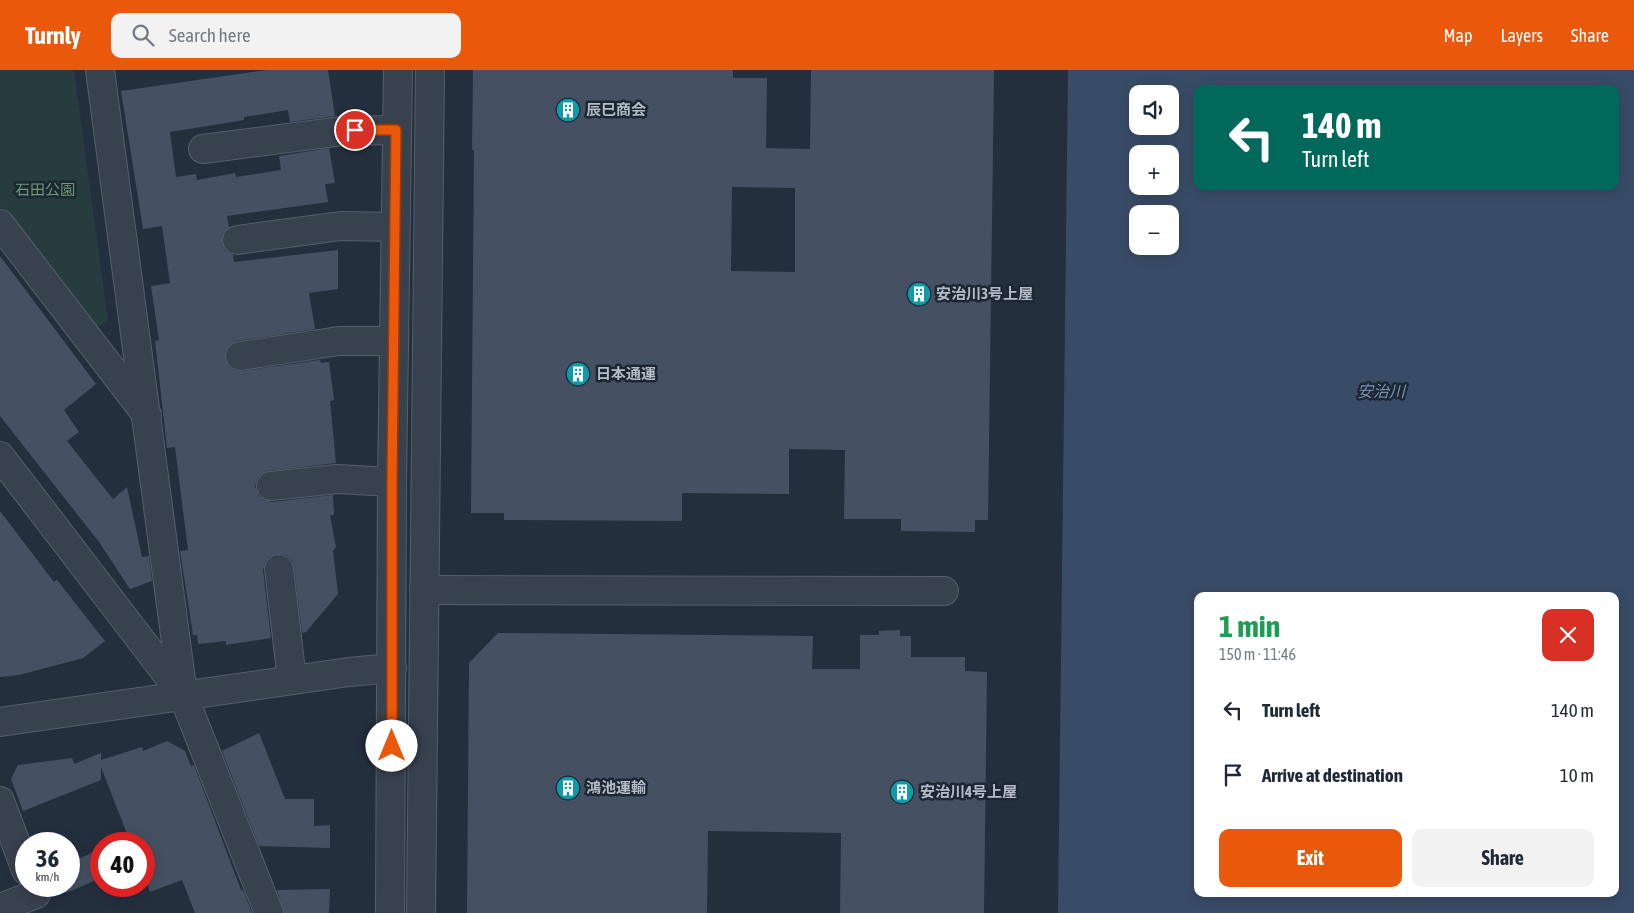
<!DOCTYPE html>
<meta charset="utf-8">
<style>
:root{--surface:#fff;--page:#f2f2f3;--text:#1f2937;--muted:#747a83;--accent:#ea580c}
body{margin:0;font-family:"Asap Condensed","Noto Sans JP",sans-serif;background:var(--page);color:var(--text);height:100vh;display:flex;flex-direction:column;font-size:19px;white-space:nowrap}
*{box-sizing:border-box;margin:0}
p{font-size:16px;color:var(--muted)}
.icon{flex:none;width:28px;height:28px;fill:none;stroke:currentColor;stroke-width:2;stroke-linecap:round;stroke-linejoin:round}
.map{position:relative;flex:1;overflow:hidden}
.side{position:absolute;left:1194px;top:522px;width:425px;height:305px;display:flex;flex-direction:column;background:var(--surface);border-radius:10px;box-shadow:0 2px 12px #0003}
.side>*{flex:none}
.banner{position:absolute;left:1194px;top:15px;width:425px;height:105px;border-radius:10px;box-shadow:0 2px 12px #0003;background:#00695c;color:#fff;overflow:hidden}
.controls{position:absolute;left:1129px;top:15px;display:grid;gap:10px}
.controls a{display:grid;place-items:center;width:50px;height:50px;border-radius:10px;background:var(--surface);box-shadow:0 2px 12px #0003;font-size:25px}
.speed{position:absolute;left:15px;top:762px;display:flex;gap:10px;font-size:25px;font-weight:700;text-align:center}
.speed>*{display:grid;place-content:center;width:65px;height:65px;border-radius:50%;background:var(--surface);box-shadow:0 2px 12px #0003;line-height:1}
.speed small{font-size:12px;font-weight:400}
.speed .limit{border:8px solid #d22;background:#fff;color:#111}
.pin{position:absolute;display:grid;place-items:center;width:42px;height:42px;color:#fff;margin:-21px;border:2px solid #fff;border-radius:50%;box-shadow:0 1px 5px #0007}
.me{position:absolute;width:55px;margin:-28px;rotate:0deg;stroke-linejoin:round;filter:drop-shadow(0 0 4px #0008)}
.turn{display:flex;align-items:center;gap:18px;height:105px;padding:0 25px;font-size:22px}
.turn .icon{width:65px;height:65px;stroke-width:2.5}
.turn b{display:block;font-size:35px;line-height:42px}
.round{display:grid;place-items:center;flex:none;width:52px;height:52px;border-radius:10px;background:var(--page)}
.summary{display:flex;align-items:center;justify-content:space-between;height:85px;padding:0 25px}
h1{font-size:30px;font-weight:700;line-height:38px;color:#1e9e55}
.action{display:flex;gap:10px;margin-top:auto;padding:10px 25px}
.action a{flex:1;height:58px;border-radius:10px;background:var(--accent);color:#fff;font-size:20px;font-weight:700;line-height:58px;text-align:center}
.action a+a{background:var(--page);color:var(--text)}
ul{padding:0;list-style:none}
li{display:flex;align-items:center;gap:15px;height:65px;padding:0 25px}
li div{flex:1}
li b{display:block;font-size:19px}
li em{font-style:normal}
header{display:flex;align-items:center;gap:30px;box-sizing:border-box;height:70px;padding:0 25px;background:var(--accent);color:#fff}
header strong{font-size:24px}
nav{display:flex;gap:28px;margin-inline-start:auto;font-size:18px}
.search{width:350px;height:45px;background:var(--page);display:flex;align-items:center;gap:12px;box-sizing:border-box;padding:0 18px;border-radius:10px;color:var(--muted);font-size:19px}
.map>svg:first-child{display:block}
.green{fill:#263c3f}
.water{fill:#394c67;fill-rule:evenodd}
.building{fill:#455162;fill-rule:evenodd}
.lines{fill:none;stroke-linecap:round;stroke-linejoin:round}
.minor-casing{stroke:#565f6c;stroke-width:30}
.minor{stroke:#38414e;stroke-width:28}
.route-casing{stroke:#983908;stroke-width:12}
.route{stroke:#ea580c;stroke-width:9}
.labels{text-anchor:middle;stroke-width:5;stroke-linejoin:round;paint-order:stroke}
.poi-label{font-size:15px;font-weight:bold;fill:#b4bcc9;stroke:#1d2633;text-anchor:start}
.park-label{font-size:15px;fill:#6b9a76;stroke:#1d2633}
.water-label{font-size:16px;font-style:italic;fill:#7c92b1;stroke:#1d2633}
</style>
<header>
<strong>Turnly</strong>
<div class="search"><svg class="icon" aria-label="search" viewBox="0 0 24 24"><circle cx="10" cy="10" r="6"/><path d="M15 15l6 6"/></svg>Search here</div>
<nav><a>Map</a><a>Layers</a><a>Share</a></nav>
</header>
<div class="map">
<svg width="1634" height="843" viewBox="0 0 1634 843">
<rect width="100%" height="100%" fill="#242f3e"/>
<polygon class="green" points="0,0 74,0 108,251 93,259 0,136"/>
<path class="water" d="M1068 0H1634V843H1058ZM1198 19H1615V116H1198ZM1138 24H1170V56H1138ZM1138 84H1170V116H1138ZM1138 144H1170V176H1138ZM1198 526H1615V824H1198Z"/>
<g class="building">
<polygon points="267,0 328,0 335,46 290,52 288,40 244,47 244,50 170,62 176,107 196,104 197,110 235,103 236,107 281,100 279,86 329,78 335,113 325,114 328,132 227,146 229,157 223,164 222,172 225,180 233,185 234,192 338,180 338,219 309,223 315,259 237,271 231,274 226,280 225,288 228,296 234,300 242,301 320,290 321,293 329,292 334,330 330,331 336,393 269,401 261,404 257,409 255,417 259,426 264,430 272,432 333,425 334,445 330,445 336,477 333,481 338,524 306,562 302,563 294,497 292,490 286,485 277,484 269,487 265,493 263,500 271,568 226,575 226,571 198,574 197,565 193,565 180,481 188,480 175,377 167,378 155,271 159,270 151,216 170,213 162,156 143,159 121,21"/>
<path d="M473 0H733V8H767L766 78 810 79 811 0H994L988 450H975V462L901 461V449H844L845 380 789 379V424L682 423V451L504 450V443H471L474 80H472ZM732 117 795 118V202L731 201Z"/>
<polygon points="0,186 96,314 64,340 79,362 67,371 113,429 127,417 142,487 149,486 152,511 130,519 99,472 0,346"/>
<polygon points="0,441 54,512 57,510 105,571 83,588 19,605 0,607"/>
<polygon points="900,560 900,566 911,566 911,587 965,587 965,601 987,602 984,843 840,843 841,763 708,761 707,843 467,843 469,593 498,563 813,566 812,599 860,599 860,565 879,565 879,561"/>
<polygon points="259,663 285,729 314,729 314,756 330,755 330,778 259,776 222,681"/>
<polygon points="167,671 185,681 191,696 194,695 241,820 243,820 252,843 195,843 182,810 150,822 144,806 144,774 131,774 101,697 101,710 23,741 11,709 18,695 72,688 74,694 101,683 101,690 142,677 143,681"/>
<polygon points="101,779 101,808 66,823 63,816 69,816 69,793"/>
<polygon points="330,819 329,843 284,843 277,820"/>
</g>
<g class="lines">
<g class="minor-casing">
<g id="minor">
<polyline points="100,0 183,625 269,843"/>
<polyline points="203,79 342,61 396,60"/>
<polyline points="0,154 147,345"/>
<polyline points="237,170 341,156 395,157"/>
<polyline points="240,286 339,271 394,271"/>
<polyline points="0,386 183,625"/>
<polyline points="271,416 337,409 392,412"/>
<polyline points="279,499 292,610"/>
<polyline points="424,520 944,521"/>
<polyline points="0,652 349,602 392,598"/>
<polyline points="0,731 26,800"/>
<polyline points="0,838 36,824"/>
<polyline points="390,843 392,412 398,0"/>
<polyline points="421,843 430,0"/>
</g>
</g>
<use href="#minor" class="minor"/>
</g>
<g class="lines">
<g class="route-casing">
<polyline id="route" points="355,60 396,60 392,412 392,676"/>
</g>
<use href="#route" class="route"/>
</g>
<defs>
<g id="building-disc" transform="scale(1.25)"><circle r="9.5" fill="#0f9aa8" stroke="#1d2633"/><path d="M-4-6H4V6H1V3H-1V6H-4ZM-2.5-4.3h1.7v1.8h-1.7ZM.8-4.3h1.7v1.8H.8ZM-2.5-1h1.7V.8h-1.7ZM.8-1h1.7V.8H.8Z" fill="#fff"/></g>
</defs>
<g fill-rule="evenodd">
<use href="#building-disc" x="568" y="40"/>
<use href="#building-disc" x="919" y="224"/>
<use href="#building-disc" x="578" y="304"/>
<use href="#building-disc" x="568" y="718"/>
<use href="#building-disc" x="902" y="722"/>
</g>
<g class="labels">
<g class="poi-label">
<text x="586" y="45">辰巳商会</text>
<text x="936" y="229">安治川3号上屋</text>
<text x="596" y="309">日本通運</text>
<text x="586" y="723">鴻池運輸</text>
<text x="920" y="727">安治川4号上屋</text>
</g>
<g class="park-label">
<text x="45" y="125">石田公園</text>
</g>
<g class="water-label">
<text x="1381" y="327">安治川</text>
</g>
</g>
</svg>
<div class="controls">
<a><svg class="icon" aria-label="sound" viewBox="0 0 24 24"><path d="M4 9h4l5-4v14l-5-4H4zM17 9q2 3 0 6"/></svg></a>
<a>+</a>
<a>−</a>
</div>
<div class="speed"><div>36<small>km/h</small></div><div class="limit">40</div></div>
<div class="pin" style="left:355px;top:60px;background:#d93025"><svg class="icon" aria-label="arrive" viewBox="0 0 24 24"><path d="M6 21V4h12l-3 4 3 4H6"/></svg></div>
<svg class="me" style="left:392px;top:676px" viewBox="-20 -20 40 40"><circle r="19" fill="#fff"/><path d="M0-13L10 11 0 6-10 11z" fill="#ea580c"/></svg>
<div class="banner">
<div class="turn"><svg class="icon" aria-label="left" viewBox="0 0 24 24"><path d="M17 20v-9H6M10 6l-5 5 5 5"/></svg><div><b>140 m</b>Turn left</div></div>
</div>
<section class="side">
<div class="summary"><div><h1>1 min</h1><p>150 m · 11:46</p></div><a class="round" style="background:#d93025;color:#fff"><svg class="icon" aria-label="close" viewBox="0 0 24 24"><path d="M6 6l12 12M18 6L6 18"/></svg></a></div>
<ul>
<li><svg class="icon" aria-label="left" viewBox="0 0 24 24"><path d="M17 20v-9H6M10 6l-5 5 5 5"/></svg><div><b>Turn left</b></div><em>140 m</em></li>
<li><svg class="icon" aria-label="arrive" viewBox="0 0 24 24"><path d="M6 21V4h12l-3 4 3 4H6"/></svg><div><b>Arrive at destination</b></div><em>10 m</em></li>
</ul>
<div class="action"><a>Exit</a><a>Share</a></div>
</section>
</div>
